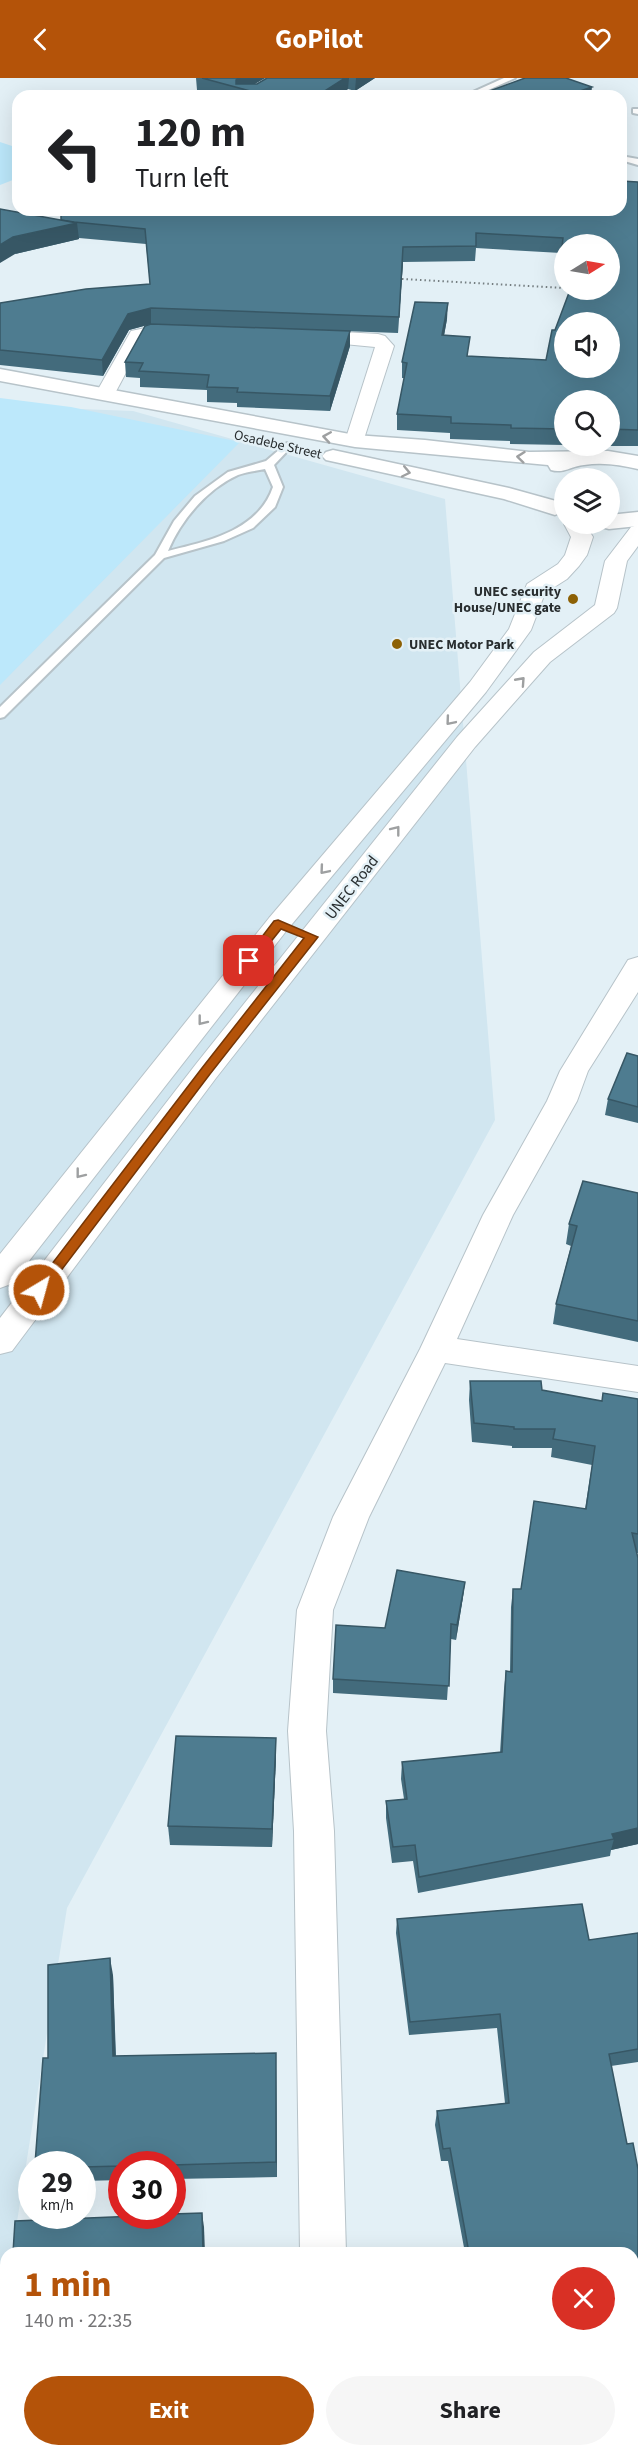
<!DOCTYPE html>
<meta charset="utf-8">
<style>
:root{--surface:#fff;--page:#f6f6f6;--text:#202124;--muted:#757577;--accent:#b45309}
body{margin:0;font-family:"Source Sans 3",sans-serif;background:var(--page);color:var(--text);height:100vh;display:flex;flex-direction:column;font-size:22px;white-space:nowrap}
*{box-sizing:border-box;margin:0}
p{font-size:20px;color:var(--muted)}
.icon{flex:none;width:33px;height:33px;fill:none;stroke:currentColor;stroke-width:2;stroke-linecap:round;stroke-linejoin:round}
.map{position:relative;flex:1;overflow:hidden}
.drawer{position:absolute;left:0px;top:2169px;width:639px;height:210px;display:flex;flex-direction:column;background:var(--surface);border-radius:18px 18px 0 0;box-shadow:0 6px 24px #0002}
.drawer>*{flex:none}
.guide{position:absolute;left:12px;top:12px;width:615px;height:126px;border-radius:18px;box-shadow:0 6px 24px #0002;background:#fff;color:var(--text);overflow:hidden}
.needle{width:39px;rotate:79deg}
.fabs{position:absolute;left:554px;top:156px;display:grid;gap:12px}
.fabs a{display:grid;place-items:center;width:66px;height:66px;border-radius:50%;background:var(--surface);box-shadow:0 6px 24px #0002;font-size:30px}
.speed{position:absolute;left:18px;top:2073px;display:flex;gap:12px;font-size:30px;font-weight:700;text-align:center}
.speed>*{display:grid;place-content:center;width:78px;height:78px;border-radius:50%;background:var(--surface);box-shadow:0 6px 24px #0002;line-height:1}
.speed small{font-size:15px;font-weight:400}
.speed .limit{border:9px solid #d22;background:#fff;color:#111}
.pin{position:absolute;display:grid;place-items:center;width:51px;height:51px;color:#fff;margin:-26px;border-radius:12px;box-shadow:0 3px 9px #0006}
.me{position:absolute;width:66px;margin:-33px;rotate:37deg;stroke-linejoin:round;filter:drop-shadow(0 0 4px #0008)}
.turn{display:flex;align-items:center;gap:21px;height:126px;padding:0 24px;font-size:27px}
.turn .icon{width:78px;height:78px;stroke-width:2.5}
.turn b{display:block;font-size:42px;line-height:51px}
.round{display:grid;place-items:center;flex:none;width:63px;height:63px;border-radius:32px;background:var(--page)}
.overview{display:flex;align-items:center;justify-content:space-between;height:102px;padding:0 24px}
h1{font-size:36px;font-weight:700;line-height:45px;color:var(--accent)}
.cta{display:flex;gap:12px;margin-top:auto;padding:12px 24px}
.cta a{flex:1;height:69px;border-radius:36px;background:var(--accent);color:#fff;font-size:24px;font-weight:700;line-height:69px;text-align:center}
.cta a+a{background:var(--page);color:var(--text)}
header{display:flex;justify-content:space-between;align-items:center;height:78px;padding:0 24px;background:var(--accent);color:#fff;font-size:27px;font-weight:700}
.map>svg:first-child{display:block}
.built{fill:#d1e6f0}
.green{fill:#bce8fb}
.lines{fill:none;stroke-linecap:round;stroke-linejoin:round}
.service-casing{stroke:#b7c3c9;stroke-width:4}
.minor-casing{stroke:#b7c3c9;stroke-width:2}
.secondary-casing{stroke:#b7c3c9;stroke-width:3}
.service{fill:#fff;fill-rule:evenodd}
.minor{fill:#fff;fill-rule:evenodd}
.secondary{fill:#fff;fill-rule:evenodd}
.rail{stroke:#757e81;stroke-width:2;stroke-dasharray:1.5 3;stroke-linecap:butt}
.wall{fill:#436b7c}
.shaded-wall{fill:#375765}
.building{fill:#4e7c90;stroke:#375765;stroke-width:1.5;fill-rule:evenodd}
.oneway{stroke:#9ea0a1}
.route{fill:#b45309;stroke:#753606;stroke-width:1.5}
.poi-dot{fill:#8d6105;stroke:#e3f0f6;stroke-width:2}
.labels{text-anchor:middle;stroke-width:5;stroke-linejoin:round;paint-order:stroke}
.far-street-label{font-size:14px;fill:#282d2f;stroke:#e3f0f6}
.far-poi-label{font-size:14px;font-weight:bold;fill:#282d2f;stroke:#e3f0f6;text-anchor:end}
.street-label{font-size:16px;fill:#282d2f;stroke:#e3f0f6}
</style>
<header><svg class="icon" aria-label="back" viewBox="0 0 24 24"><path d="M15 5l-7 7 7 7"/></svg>GoPilot<svg class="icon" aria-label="heart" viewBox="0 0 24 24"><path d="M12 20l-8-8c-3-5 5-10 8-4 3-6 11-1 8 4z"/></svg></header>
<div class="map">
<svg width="638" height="2379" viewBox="0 0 638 2379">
<rect width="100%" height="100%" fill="#e3f0f6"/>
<polygon class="built" points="0,328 133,333 445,421 495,1042 67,1830 12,2175 6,2175 6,2215 0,2253"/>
<g class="green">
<polygon points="0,64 18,70 18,100 0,107"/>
<polygon points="0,320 71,329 240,364 0,607"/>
</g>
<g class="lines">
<g class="service-casing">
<g id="service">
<polygon points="504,0 515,0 475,18 464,18"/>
<polygon points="633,31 638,31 638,36 633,35"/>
<polygon points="621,78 638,81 638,87 621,82"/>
<path d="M287 365 292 368 274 387 283 409 275 429 253 450 224 463 164 480 4 639 0 640V629L155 477 174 443 195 418 228 394 266 383ZM265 391 273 409C258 453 208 463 168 473 181 442 207 411 238 397 246 394 256 393 265 391Z"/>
</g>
</g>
<g class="minor-casing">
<g id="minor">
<polygon points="164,246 189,248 192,252 189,256 164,256 144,261 113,319 99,319 96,315 131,253"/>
<polygon points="308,252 378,256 385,258 394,268 362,367 348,367 345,363 375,269 302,262 299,258 302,254"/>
<polygon points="564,446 585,446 593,459 587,477 579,488 567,501 545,515 531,552 486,614 287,852 11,1206 0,1210 0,1176 269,840 470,604 509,551 527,506 558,486 565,477 571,459"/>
<polygon points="638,447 638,468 627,483 617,530 614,535 550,584 475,669 216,1000 12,1273 0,1276 0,1240 196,986 457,659 534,574 595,527 605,483 631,449"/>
<polygon points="638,879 638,914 588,993 577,1023 513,1137 457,1261 638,1288 638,1314 445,1285 369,1439 333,1532 326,1653 334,1753 346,2175 300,2175 294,1753 288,1653 297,1532 333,1439 420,1271 483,1137 547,1023 560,993 628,882"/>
<rect x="304" y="2373" width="48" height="6"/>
</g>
</g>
<g class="secondary-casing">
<g id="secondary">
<path d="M0 291 355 357 425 362 529 374 608 373 638 378V391C620 387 603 384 584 387 572 388 563 396 551 392L548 387 355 369 0 303Z"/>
<polygon points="333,372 509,410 563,425 564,433 555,437 504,421 326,382 322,378 326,374"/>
<polygon points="638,434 638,448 609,451 601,449 599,446 609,446 609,437"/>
</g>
</g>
<use href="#service" class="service"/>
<use href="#minor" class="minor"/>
<use href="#secondary" class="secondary"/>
<polyline class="rail" points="384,200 564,210"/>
</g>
<g class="wall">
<polygon points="196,0 265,0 254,6 257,6 267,0 375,0 355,13 348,11 338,18 218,18 197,12"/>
<polygon points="638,104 638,368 606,368 609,368 609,322 564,322 564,367 510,366 510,363 450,361 450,355 397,352 397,336 404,300 402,300 402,284 447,241 444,258 468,278 546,282 555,252 609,166 564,166 564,192 559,192 561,175 476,170 475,183 403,184 398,255 151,246 129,252 103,298 0,287 0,225 150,206 146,166 79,160 79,161 15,176 61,142"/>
<polygon points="350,268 330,333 237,329 237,325 207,324 207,312 140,309 140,300 126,299 125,284"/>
<polygon points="638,978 638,1045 605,1037 608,1021"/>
<polygon points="638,1115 638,1264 553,1246 556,1226 571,1168 566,1166 569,1146"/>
<polygon points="470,1303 542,1312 602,1323 638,1321 638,1475 637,1475 638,1766 611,1772 610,1778 418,1815 413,1783 392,1785 386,1740 386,1723 404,1721 401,1701 402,1684 500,1675 504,1611 506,1593 510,1593 511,1529 513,1511 521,1511 585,1431 592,1387 551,1379 552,1370 512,1370 512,1368 472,1364 469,1322"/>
<polygon points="465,1504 463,1519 456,1562 451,1561 447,1622 333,1615 333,1601 385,1550"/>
<polygon points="276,1660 276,1679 272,1769 170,1767 168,1748"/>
<polygon points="582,1826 589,1862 638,1855 638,1984 611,1988 627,2066 633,2065 638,2091 638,2211 636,2212 638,2219 638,2252 633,2252 633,2175 465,2175 448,2083 441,2083 435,2047 437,2033 505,2025 497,1950 409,1957 396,1855 397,1841"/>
<polygon points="113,1897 116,1978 276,1990 277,2099 172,2101 172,2086 122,2086 122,2102 82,2103 82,2086 48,1980"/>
<polygon points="423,2373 493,2379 422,2379"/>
<polygon points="532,2373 546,2373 552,2376 552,2373 633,2373 638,2379 532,2379"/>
</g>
<g class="shaded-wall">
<polygon points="240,0 265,0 245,12 236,9 236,2"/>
<polygon points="345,0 349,0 348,11 338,18 317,18"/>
<polygon points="356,0 375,0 355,13"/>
<polygon points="592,9 591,18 565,18"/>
<polygon points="77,145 79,161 15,176 0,185 0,167 13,159"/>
<polygon points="403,169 403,184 398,255 399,239"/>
<polygon points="448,225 447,241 441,273 442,257"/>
<polygon points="151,230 151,246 129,252 103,298 102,282 128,236"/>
<polygon points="350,253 350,268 330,333 330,318"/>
<polygon points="465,1504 463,1519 456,1562 457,1547"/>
<polygon points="276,1660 276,1679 272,1769 272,1751"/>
<polygon points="638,1750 638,1766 611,1772 614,1761 612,1756"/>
<polygon points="110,1880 113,1897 116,1994 113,1978"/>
<polygon points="276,1975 276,1990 277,2099 276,2084"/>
<polygon points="202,2135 204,2149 205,2175 203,2175"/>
<polygon points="638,2201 638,2211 633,2213 634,2202"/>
</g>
<g class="building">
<polygon points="202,0 240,0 236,2 236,6 257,6 267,0 345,0 317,18 246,18 250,13"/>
<polygon points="525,0 566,0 592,9 565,18 476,18"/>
<path d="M621 103 638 104V352L609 351V322H564V351L511 350V347L451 345V339L397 336 407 285 402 284 415 224 448 225 442 257 470 259 467 278 546 282 552 252H555L570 212H609V166H564V177H561L563 160 476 155V168L403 169 399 239 151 230 128 236 102 282 0 272V225L86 211 150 206 145 151 74 144 61 142V137L85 132H621ZM564 244H609V290H564Z"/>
<polygon points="0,131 77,145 13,159 0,167"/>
<polygon points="151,246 350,253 330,318 237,314 238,310 207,309 209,297 139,293 143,285 125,284 145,248"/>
<polygon points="627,975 638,978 638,1029 608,1021"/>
<polygon points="583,1103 638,1115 638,1243 556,1226 577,1148 569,1146"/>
<polygon points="470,1303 541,1303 542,1312 602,1323 603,1315 638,1321 638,1456 632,1455 638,1480 638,1750 612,1756 614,1761 419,1799 415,1767 393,1769 386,1723 407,1721 402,1684 502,1674 506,1593 512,1594 513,1511 521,1511 534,1423 586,1431 595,1368 553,1361 555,1351 514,1351 514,1349 474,1345"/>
<polygon points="397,1492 465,1504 457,1547 451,1546 449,1608 333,1601 336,1547 385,1550"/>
<polygon points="176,1658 276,1660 272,1751 168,1748"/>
<polygon points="582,1826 589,1862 638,1855 638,1971 609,1976 627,2066 633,2065 638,2091 638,2201 634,2202 638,2219 638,2241 633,2242 633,2175 469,2175 450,2070 443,2071 437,2033 509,2025 500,1936 410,1944 397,1841"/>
<polygon points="110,1880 113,1978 276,1975 276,2084 172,2087 122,2086 122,2088 82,2089 82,2086 35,2086 43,1980 48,1980 48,1887"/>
<polygon points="202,2135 203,2175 13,2175 15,2143 137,2138 172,2138 172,2136"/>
<polygon points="638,2318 638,2379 558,2379 557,2373 633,2373 633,2319"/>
<polygon points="423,2373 495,2373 492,2379 434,2379"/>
<polygon points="535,2373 546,2373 557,2379 536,2379"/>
</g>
<defs><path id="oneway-chevron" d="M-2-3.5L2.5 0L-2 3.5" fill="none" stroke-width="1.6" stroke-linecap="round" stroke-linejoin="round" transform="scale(1.5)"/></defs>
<g class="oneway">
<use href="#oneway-chevron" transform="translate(327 359) rotate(-171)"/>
<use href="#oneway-chevron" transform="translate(521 379) rotate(-174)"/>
<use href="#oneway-chevron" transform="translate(406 394) rotate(12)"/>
<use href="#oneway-chevron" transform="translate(521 603) rotate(-48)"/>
<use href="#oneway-chevron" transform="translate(450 643) rotate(130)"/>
<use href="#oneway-chevron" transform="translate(396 752) rotate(-52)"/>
<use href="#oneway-chevron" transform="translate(324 792) rotate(130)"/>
<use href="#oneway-chevron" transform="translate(202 943) rotate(128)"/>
<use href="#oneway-chevron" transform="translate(80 1096) rotate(128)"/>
</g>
<polygon class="route" points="278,842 318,859 210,996 44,1215 35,1215 33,1212 35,1208 202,990 304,860 281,851 253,886 245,886 245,881 274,843"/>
<g class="poi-dot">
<circle cx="573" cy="521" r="6"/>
<circle cx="397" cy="566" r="6"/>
</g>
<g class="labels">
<g class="far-street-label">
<text transform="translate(278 366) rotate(13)" y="5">Osadebe Street</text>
</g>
<g class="far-poi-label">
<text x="561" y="518">UNEC security<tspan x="561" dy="16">House/UNEC gate</tspan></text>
<text x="409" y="571" text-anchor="start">UNEC Motor Park</text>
</g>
<g class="street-label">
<text transform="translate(351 809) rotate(-52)" y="6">UNEC Road</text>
</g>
</g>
</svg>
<div class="fabs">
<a><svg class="needle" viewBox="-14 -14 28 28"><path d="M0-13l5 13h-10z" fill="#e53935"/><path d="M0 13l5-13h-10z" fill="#757577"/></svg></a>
<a><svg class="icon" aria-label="sound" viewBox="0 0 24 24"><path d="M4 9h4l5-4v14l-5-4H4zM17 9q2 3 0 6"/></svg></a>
<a><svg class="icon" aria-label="search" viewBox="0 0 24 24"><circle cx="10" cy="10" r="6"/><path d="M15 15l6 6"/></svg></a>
<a><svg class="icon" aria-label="layers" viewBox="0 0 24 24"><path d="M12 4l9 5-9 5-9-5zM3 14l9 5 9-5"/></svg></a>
</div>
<div class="speed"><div>29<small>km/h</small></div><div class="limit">30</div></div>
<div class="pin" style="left:249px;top:883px;background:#d93025"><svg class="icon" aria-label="arrive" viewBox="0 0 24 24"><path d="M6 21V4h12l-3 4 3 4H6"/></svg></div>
<svg class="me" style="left:39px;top:1212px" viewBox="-20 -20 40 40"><circle r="17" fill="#b45309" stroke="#fff" stroke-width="3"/><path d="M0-11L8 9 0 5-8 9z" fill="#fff"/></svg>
<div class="guide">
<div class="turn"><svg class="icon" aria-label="left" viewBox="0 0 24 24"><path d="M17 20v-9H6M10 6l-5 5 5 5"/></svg><div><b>120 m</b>Turn left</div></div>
</div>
<section class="drawer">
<div class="overview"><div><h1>1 min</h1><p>140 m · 22:35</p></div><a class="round" style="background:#d93025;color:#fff"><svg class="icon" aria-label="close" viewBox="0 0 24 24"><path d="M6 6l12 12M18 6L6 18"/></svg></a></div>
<div class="cta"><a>Exit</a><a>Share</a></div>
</section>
</div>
